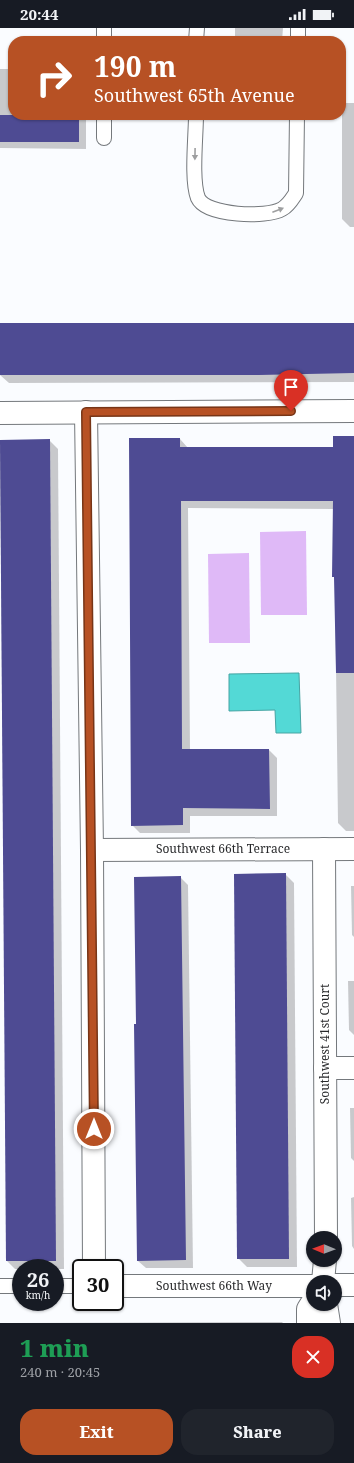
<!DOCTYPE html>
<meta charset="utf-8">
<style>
:root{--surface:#171b24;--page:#20242c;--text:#f1f3f6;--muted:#9ea1a6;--accent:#b75124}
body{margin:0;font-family:"Noto Serif",serif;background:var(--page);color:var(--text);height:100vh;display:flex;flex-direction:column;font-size:15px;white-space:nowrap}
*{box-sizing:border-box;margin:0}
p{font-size:13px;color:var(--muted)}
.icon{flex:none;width:22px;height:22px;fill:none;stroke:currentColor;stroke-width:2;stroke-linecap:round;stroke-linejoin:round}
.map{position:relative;height:1295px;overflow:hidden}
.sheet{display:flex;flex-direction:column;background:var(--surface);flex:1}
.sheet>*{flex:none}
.guide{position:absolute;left:8px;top:8px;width:338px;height:84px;border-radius:16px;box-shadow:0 1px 3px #0004;background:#b75124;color:#fff;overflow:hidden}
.needle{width:26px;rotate:271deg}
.fabs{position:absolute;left:306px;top:1203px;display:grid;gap:8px}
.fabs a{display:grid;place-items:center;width:36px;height:36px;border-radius:50%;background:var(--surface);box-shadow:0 1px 3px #0004;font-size:20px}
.speed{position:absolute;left:12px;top:1231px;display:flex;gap:8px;font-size:20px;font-weight:700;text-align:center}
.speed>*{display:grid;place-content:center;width:52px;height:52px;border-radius:50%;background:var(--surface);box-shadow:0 1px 3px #0004;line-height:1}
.speed small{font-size:10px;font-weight:400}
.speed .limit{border:2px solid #111;border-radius:6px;background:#fff;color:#111}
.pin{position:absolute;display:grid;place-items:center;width:34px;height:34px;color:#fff;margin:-41px -17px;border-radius:50% 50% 50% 0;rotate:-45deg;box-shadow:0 0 4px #0007}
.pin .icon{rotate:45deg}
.me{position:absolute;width:44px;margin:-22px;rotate:0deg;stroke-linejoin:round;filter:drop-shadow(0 0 3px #0008)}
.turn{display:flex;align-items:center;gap:14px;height:84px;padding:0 20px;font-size:18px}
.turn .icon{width:52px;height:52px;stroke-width:2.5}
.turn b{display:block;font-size:28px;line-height:34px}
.round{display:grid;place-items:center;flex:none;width:42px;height:42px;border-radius:16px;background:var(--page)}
.headline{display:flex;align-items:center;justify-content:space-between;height:68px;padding:0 20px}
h1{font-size:24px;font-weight:800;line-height:30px;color:#1e9e55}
.primary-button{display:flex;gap:8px;margin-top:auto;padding:8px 20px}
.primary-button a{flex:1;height:46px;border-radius:16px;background:var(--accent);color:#fff;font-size:16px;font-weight:800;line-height:46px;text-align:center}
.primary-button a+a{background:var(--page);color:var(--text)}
.status{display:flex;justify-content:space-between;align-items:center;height:28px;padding:0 20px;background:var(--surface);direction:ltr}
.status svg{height:11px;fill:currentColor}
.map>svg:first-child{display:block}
.green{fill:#dfb9f7}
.water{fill:#53d9d6;stroke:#46a4a3}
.shadow{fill:#0003}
.building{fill:#4e4b93}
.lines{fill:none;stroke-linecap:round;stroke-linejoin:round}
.lane-casing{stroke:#74787c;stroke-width:16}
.street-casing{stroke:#74787c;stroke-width:24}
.lane{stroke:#fff;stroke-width:14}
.street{stroke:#fff;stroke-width:22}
.oneway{fill:#9e9fa0}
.route-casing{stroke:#773517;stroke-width:10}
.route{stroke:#b75124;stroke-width:7}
.labels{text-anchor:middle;stroke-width:4;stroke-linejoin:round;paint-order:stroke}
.street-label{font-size:12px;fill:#28292b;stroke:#fff}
</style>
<div class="status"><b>20:44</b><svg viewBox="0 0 49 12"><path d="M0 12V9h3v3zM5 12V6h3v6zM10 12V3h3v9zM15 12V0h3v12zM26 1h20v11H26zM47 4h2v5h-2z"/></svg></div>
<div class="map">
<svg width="354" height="1295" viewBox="0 0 354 1295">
<rect width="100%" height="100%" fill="#fafcff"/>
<g class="green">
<polygon points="306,503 307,587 261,587 260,504"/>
<polygon points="249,525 250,615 209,615 208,526"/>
</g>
<polygon class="water" points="299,645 301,705 276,705 275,682 229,683 229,646"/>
<g class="shadow">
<polygon points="235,0 283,0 282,13 235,13"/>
<polygon points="0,41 13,41 13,87 86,87 86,121 0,120"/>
<polygon points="342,75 354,75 354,199 350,199 342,191"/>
<polygon points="0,296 354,296 354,354 9,355 0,347"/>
<polygon points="354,409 354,803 346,803 338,795 334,481 188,480 190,722 269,722 277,730 277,788 190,788 190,805 140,805 132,797 180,411 188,420 334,420"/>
<polygon points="49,412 58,421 64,1241 15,1241 7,1233 0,413"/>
<polygon points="285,846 294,855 297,1239 247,1239 238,1230"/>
<polygon points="180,849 188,857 193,1240 146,1240 138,1233 137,997"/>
<polygon points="351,858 354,858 354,909 352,907"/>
<polygon points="348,953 354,953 354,1007 349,1002"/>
<polygon points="350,1080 354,1080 354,1133 351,1130"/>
<polygon points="354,1169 354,1221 352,1218 351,1170"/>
<polygon points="282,1294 283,1295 8,1295"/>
</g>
<g class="building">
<rect x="0" y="87" width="79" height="27"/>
<polygon points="0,295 354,295 354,345 259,347 0,347"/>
<polygon points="333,408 354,408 354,645 336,645 334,549 332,549 333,473 181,473 182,721 269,721 270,781 183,780 183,797 131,798 129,410 180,410 180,419 333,419"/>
<polygon points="50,411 56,1233 6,1233 0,412"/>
<polygon points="286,845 289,1231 237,1231 234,846"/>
<polygon points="181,848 186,1232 137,1233 134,996 136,996 134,849"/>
</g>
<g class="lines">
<g class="lane-casing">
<g id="lane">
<polyline points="104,0 104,13"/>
<polyline points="196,13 197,0"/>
<polyline points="298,13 298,0"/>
<polyline points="104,87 104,110"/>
<path d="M196 87C196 108 191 152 198 170 206 188 267 190 282 181 289 177 292 171 296 165L297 87"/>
<polyline points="0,1258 21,1258"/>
<polyline points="55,1258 81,1258"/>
</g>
</g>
<g class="street-casing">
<g id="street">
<polyline points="86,384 92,822 94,1240"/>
<polyline points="0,385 354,383"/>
<polyline points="324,821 326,1210"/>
<polyline points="92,822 354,821"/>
<polyline points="325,1040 354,1040"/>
<polyline points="323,1254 325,1232"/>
<polyline points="335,1257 354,1257"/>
<polyline points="115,1258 313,1258"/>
<polyline points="326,1276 329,1295"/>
<polyline points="308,1295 308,1281 313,1273"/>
</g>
</g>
<use href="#lane" class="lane"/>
<use href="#street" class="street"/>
</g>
<defs><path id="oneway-solid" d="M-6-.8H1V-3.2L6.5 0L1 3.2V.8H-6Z"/></defs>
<g class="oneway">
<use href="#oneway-solid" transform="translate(195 126) rotate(91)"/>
<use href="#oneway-solid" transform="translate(278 182) rotate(-21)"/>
</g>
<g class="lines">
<g class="route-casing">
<polyline id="route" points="94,1101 86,384 291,383"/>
</g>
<use href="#route" class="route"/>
</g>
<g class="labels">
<g class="street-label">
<text x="223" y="825">Southwest 66th Terrace</text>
<text transform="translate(325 1016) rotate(-90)" y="4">Southwest 41st Court</text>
<text x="214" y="1262">Southwest 66th Way</text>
</g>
</g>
</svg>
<div class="fabs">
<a><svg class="needle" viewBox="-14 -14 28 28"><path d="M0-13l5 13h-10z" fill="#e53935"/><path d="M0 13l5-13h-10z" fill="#9ea1a6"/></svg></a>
<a><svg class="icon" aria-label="sound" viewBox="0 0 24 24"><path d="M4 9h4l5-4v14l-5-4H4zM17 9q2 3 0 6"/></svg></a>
</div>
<div class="speed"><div>26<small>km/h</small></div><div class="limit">30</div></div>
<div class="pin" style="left:291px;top:383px;background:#d93025"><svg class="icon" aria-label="arrive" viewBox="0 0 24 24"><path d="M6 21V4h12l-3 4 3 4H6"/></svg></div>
<svg class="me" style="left:94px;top:1101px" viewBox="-20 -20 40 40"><circle r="17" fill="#b75124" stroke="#fff" stroke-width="3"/><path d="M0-11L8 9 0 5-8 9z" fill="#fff"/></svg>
<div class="guide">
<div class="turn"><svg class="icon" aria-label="right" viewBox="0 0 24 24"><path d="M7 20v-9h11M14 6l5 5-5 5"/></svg><div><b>190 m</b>Southwest 65th Avenue</div></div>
</div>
</div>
<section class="sheet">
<div class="headline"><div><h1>1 min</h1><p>240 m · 20:45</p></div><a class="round" style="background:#d93025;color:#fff"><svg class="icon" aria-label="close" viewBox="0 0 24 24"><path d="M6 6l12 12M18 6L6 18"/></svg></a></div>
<div class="primary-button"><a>Exit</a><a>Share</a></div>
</section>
